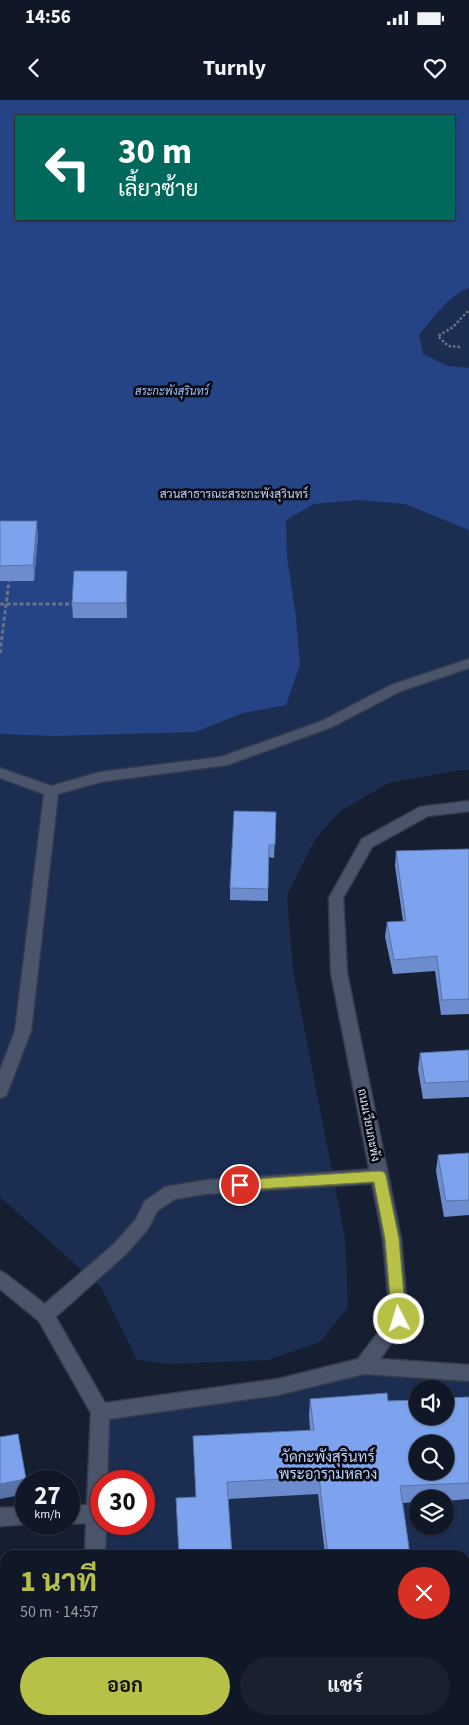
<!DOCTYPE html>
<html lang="th">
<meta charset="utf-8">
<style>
:root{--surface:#101726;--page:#19202e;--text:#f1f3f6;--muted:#9c9fa7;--line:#303643;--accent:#b8c147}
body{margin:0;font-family:"Source Sans 3",Sarabun,sans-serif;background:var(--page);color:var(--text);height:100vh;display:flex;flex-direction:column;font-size:19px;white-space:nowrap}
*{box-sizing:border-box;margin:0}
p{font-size:16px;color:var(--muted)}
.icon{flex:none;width:28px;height:28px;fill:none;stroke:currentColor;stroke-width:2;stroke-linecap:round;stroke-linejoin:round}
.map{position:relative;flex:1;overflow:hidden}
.details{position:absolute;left:0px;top:1450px;width:470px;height:175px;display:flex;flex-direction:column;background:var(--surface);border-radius:15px 15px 0 0;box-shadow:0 1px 4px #0004,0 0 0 1px var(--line)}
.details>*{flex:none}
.hud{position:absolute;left:15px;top:15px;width:440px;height:105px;border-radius:0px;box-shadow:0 1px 4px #0004,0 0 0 1px var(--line);background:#00695c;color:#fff;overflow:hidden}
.controls{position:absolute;left:409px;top:1280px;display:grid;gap:10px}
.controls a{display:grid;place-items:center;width:45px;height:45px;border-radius:50%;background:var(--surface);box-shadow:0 1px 4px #0004,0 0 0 1px var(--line);font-size:25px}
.speed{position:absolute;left:15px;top:1370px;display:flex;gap:10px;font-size:25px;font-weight:700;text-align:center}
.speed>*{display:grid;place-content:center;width:65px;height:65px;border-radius:50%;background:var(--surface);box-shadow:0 1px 4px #0004,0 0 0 1px var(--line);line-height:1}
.speed small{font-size:12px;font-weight:400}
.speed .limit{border:8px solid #d22;background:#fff;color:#111}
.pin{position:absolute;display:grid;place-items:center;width:42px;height:42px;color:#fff;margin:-21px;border:2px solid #fff;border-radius:50%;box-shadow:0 1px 5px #0007}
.me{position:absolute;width:55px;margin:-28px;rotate:355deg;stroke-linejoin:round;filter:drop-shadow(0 0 4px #0008)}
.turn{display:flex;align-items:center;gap:18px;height:105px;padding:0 20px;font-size:22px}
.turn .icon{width:65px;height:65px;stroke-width:2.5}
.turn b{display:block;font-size:35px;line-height:42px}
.round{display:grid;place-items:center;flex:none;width:52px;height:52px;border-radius:26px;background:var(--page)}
.summary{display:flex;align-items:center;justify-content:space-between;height:85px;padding:0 20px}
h1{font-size:30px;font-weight:700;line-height:38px;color:var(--accent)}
.button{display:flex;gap:10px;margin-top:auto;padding:10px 20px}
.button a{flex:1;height:58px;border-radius:30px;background:var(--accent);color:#111;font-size:20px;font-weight:700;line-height:58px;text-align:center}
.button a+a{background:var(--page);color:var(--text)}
.status{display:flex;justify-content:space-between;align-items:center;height:35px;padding:0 25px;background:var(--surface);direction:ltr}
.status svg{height:14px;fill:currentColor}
header{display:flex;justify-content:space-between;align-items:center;height:65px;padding:0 20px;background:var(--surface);font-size:22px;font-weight:700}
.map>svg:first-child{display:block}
.green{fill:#1b2d51;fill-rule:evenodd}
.water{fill:#244486;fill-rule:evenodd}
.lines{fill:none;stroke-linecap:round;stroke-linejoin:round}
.lane-casing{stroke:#363c4c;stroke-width:3}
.street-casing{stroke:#363c4c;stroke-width:3}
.path-far1{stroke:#6a7283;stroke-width:2.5;stroke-dasharray:2.5 2;stroke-linecap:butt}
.path{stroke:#6a7283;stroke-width:3;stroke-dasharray:4 2.5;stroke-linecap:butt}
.lane{fill:#4a556b;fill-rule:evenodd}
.street{fill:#4a556b;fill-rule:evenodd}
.wall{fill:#6c8ccd}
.shaded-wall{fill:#5872a7}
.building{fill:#7da3ee;stroke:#5872a7;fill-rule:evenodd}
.route{fill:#b8c147;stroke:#787d2e}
.labels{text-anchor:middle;stroke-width:5;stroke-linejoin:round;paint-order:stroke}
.far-water-label{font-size:11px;font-style:italic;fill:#a2c0f9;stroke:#060911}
.park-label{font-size:12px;fill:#bacff6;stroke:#060911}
.street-label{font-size:12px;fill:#d8dfec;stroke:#060911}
.near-park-label{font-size:15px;fill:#bacff6;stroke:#060911}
</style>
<div class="status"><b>14:56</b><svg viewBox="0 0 49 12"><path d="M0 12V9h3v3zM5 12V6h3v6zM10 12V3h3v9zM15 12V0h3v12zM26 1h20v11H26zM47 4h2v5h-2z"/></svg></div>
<header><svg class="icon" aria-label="back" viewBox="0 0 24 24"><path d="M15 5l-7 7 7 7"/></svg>Turnly<svg class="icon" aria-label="heart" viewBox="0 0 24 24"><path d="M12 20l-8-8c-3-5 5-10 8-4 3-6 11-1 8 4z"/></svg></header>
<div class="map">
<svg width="469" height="1625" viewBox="0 0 469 1625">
<rect width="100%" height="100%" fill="#161f32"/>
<g class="green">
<path d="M0 0H469V670L454 671 389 683 340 711 315 740 287 795 293 870 345 1138 348 1207 320 1242 268 1260 170 1264 137 1260 101 1187 0 1097ZM16 16H454V119H16Z"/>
<path d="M364 1266 469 1273V1625H88V1620H465V1455H94L100 1312ZM418 1289H445V1316H418ZM418 1344H445V1371H418ZM101 1381H144V1424H101ZM418 1399H445V1426H418Z"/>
</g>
<path class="water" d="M0 0H469V188C448 196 433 218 419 235L423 254 448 266 469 268V430L405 404 357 400 314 404 286 420 287 457 296 517 300 565 286 605 243 613 195 632 55 636 0 634ZM16 16H454V119H16Z"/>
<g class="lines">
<g class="lane-casing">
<g id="lane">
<polygon points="469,559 469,568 401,591 332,627 227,665 100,682 58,694 31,931 8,991 6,996 0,998 0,970 15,931 44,694 0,678 0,668 51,686 100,672 221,657 322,621 391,585"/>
<polygon points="379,1069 385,1071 387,1076 385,1081 379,1083 206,1094 175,1099 157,1111 148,1129 126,1154 51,1221 45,1223 39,1221 36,1215 39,1209 114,1144 136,1119 145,1101 165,1087 206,1080"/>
<polygon points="465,1503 469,1505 469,1549 465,1547"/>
</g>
</g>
<g class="street-casing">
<g id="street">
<polygon points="469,701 469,711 428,716 372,747 343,798 347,873 401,1139 408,1219 380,1259 469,1265 469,1281 364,1274 278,1295 109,1319 107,1381 101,1381 101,1424 106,1424 105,1455 85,1455 86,1423 69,1424 68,1424 69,1406 87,1405 91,1313 39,1221 0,1189 0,1171 6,1174 51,1209 105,1303 278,1279 358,1259 390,1217 383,1139 331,873 329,798 362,739 420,707"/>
<polygon points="26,1407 26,1424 29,1424 0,1426 0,1408"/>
<rect x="84" y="1620" width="20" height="5"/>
</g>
</g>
<polyline class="path-far1" points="460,247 448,246 438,236 453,227 469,210"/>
<g class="path">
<polyline points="0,504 74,504"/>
<polyline points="0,553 9,481"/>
</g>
<use href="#lane" class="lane"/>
<use href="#street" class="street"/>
</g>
<g class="wall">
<polygon points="0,421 38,436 34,481 0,481"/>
<polygon points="127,471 127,518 73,518 72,503"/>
<polygon points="276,712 274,758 268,757 268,801 230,800 230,788"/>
<polygon points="469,749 469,914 441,915 435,871 393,874 385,837 387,822 403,821 395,766 396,751"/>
<polygon points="469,950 469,997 423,999 418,969 420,953"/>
<polygon points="469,1053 469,1115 444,1117 436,1071 438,1055"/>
<polygon points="469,1297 469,1399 445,1401 445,1399 418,1399 418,1402 403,1403 410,1455 325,1455 318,1394 228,1399 196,1397 310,1330 309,1316 310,1299 388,1301"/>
<polygon points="0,1475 5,1475 5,1579 0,1578"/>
</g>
<g class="shaded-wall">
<polygon points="37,421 38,436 34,481 33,465"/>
<polygon points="127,471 127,518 126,503"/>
<polygon points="18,1334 26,1381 26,1394 0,1399 0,1384"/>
</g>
<g class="building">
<polygon points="0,421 37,421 33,465 0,466"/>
<polygon points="74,471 127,471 126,503 72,503"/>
<polygon points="234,711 276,712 275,745 269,745 268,789 230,788"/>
<polygon points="469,749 469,899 442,900 437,856 394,860 387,822 406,821 396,751"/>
<polygon points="469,950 469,981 425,983 420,953"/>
<polygon points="469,1053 469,1100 446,1101 438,1055"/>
<path d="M387 1293 388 1301 418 1300V1316H445V1298L469 1297V1383L400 1386 410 1455H328L319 1377 227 1382 232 1455H179L176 1398 196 1397 193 1336 314 1330 310 1299ZM418 1344H445V1371H418Z"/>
<polygon points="18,1334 26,1379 0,1384 0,1337"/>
<rect x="0" y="1475" width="5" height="88"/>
<polygon points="193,1620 456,1620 457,1625 193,1625"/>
</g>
<polygon class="route" points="379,1071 384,1072 386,1076 399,1139 406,1219 404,1223 399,1225 394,1223 392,1219 385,1139 374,1082 240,1090 235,1089 233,1085 235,1081 240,1080"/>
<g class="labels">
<g class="far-water-label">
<text x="172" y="295">สระกะพังสุรินทร์</text>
</g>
<g class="park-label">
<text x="234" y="398">สวนสาธารณะสระกะพังสุรินทร์</text>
</g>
<g class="street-label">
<text transform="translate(369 1025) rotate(79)" y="4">ถนนเวียนกะพัง</text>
</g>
<g class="near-park-label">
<text x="328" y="1362">วัดกะพังสุรินทร์<tspan x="328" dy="17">พระอารามหลวง</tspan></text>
</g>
</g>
</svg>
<div class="controls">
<a><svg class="icon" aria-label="sound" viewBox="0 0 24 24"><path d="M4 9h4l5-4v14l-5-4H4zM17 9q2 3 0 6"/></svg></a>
<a><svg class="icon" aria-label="search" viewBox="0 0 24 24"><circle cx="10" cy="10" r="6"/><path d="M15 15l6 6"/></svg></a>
<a><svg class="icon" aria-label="layers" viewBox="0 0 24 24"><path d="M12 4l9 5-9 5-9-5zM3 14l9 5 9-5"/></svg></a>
</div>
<div class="speed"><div>27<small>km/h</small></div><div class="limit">30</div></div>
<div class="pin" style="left:240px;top:1085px;background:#d93025"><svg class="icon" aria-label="arrive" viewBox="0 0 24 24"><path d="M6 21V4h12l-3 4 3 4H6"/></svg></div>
<svg class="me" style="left:399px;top:1219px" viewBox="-20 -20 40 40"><circle r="17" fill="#b8c147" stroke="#fff" stroke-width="3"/><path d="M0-11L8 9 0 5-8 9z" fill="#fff"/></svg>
<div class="hud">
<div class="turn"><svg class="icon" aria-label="left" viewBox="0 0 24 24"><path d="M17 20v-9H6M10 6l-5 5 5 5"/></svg><div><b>30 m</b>เลี้ยวซ้าย</div></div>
</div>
<section class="details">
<div class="summary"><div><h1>1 นาที</h1><p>50 m · 14:57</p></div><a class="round" style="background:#d93025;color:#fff"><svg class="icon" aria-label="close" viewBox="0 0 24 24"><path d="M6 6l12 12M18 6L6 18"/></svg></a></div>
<div class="button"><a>ออก</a><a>แชร์</a></div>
</section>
</div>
